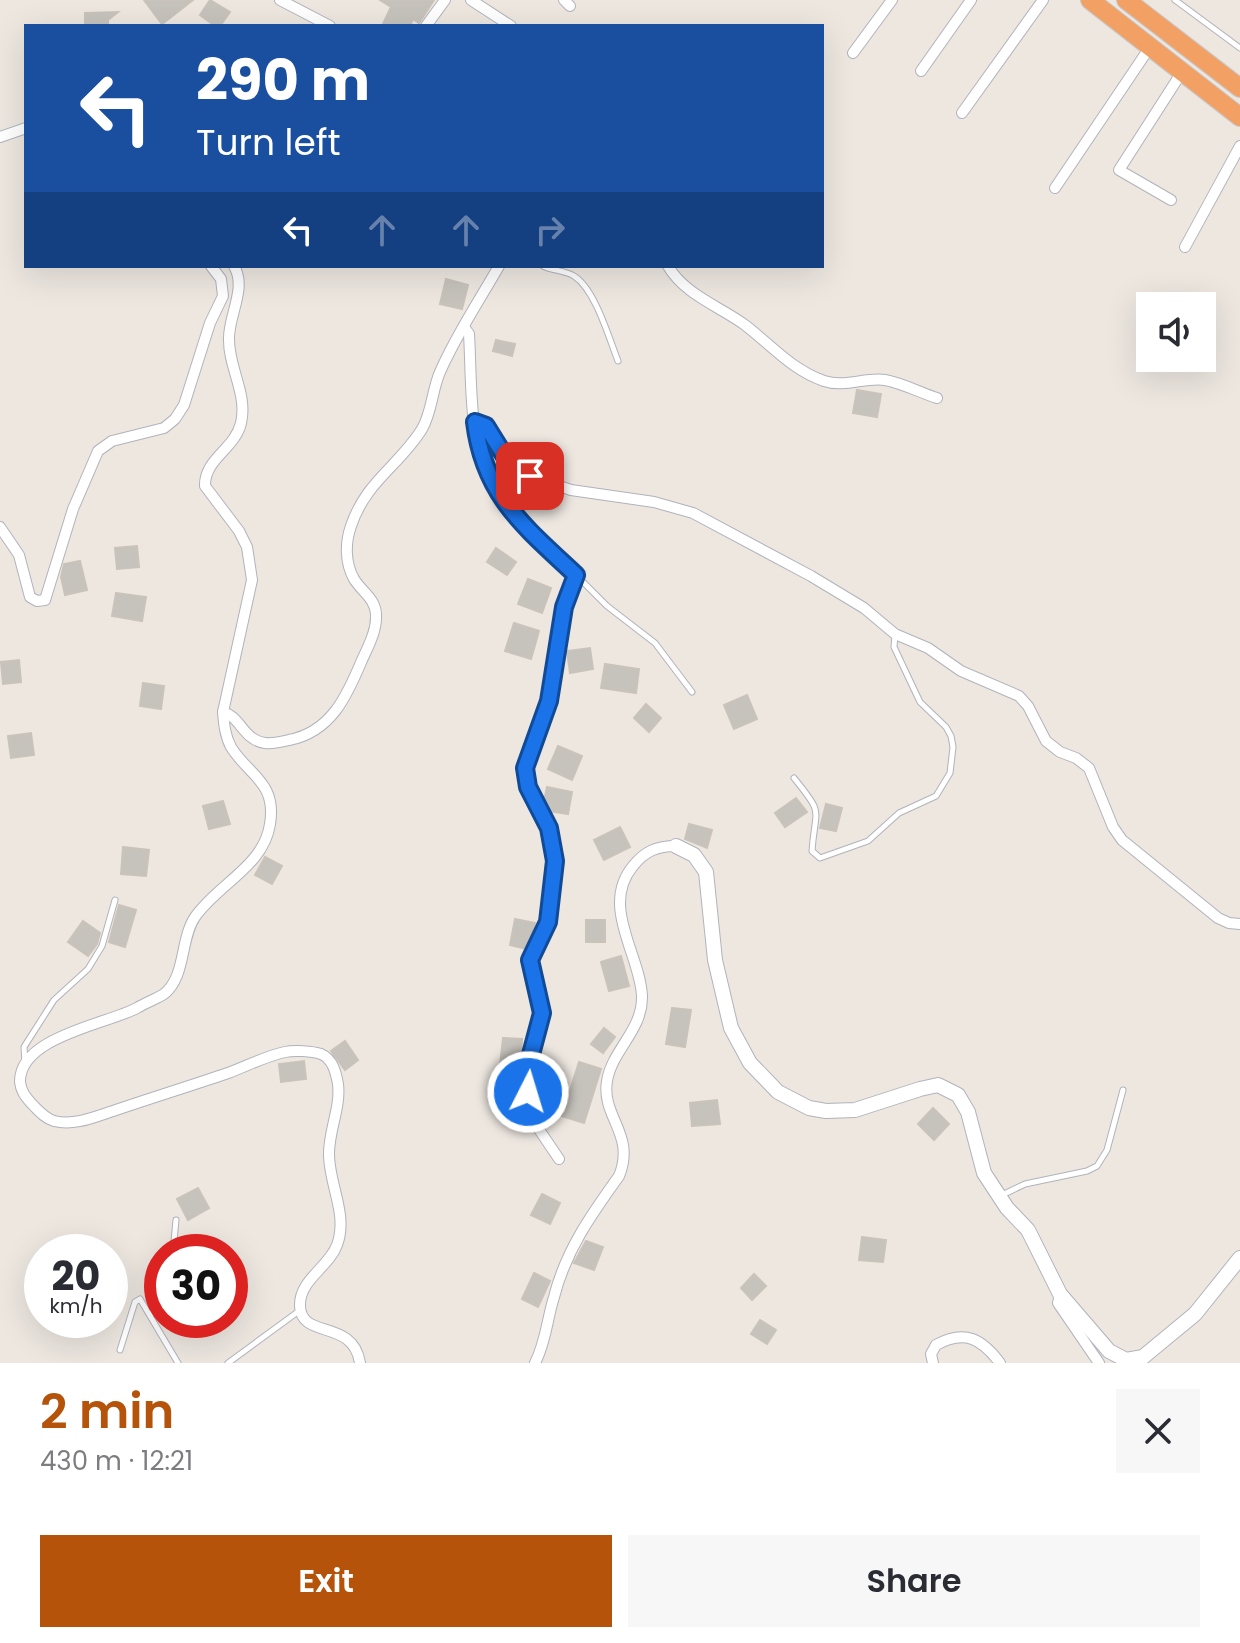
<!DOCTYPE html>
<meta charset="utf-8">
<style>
:root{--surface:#fff;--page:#f7f7f7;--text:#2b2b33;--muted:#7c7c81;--accent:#b45309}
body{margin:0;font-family:Poppins,sans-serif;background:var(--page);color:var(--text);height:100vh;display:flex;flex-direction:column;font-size:30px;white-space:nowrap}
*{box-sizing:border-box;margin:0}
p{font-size:26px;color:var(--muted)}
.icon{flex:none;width:44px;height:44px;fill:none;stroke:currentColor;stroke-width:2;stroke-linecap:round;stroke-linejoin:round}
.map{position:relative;height:1363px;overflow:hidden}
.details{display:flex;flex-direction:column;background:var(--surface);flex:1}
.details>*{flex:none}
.hud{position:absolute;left:24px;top:24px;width:800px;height:244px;border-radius:0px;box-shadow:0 8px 32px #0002;background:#1a4fa0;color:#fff;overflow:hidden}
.fabs{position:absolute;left:1136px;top:292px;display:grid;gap:16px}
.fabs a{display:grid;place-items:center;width:80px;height:80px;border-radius:0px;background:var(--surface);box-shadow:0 8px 32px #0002;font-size:40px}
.speed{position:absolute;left:24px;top:1234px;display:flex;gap:16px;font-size:40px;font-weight:700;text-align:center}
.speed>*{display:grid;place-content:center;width:104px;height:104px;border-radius:50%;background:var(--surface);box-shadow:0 8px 32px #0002;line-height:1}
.speed small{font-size:20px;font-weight:400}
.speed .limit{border:12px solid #d22;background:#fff;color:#111}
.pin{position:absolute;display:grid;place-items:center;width:68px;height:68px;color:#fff;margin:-34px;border-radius:16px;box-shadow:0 4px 12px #0006}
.me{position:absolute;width:88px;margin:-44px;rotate:5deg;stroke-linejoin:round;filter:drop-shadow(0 0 6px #0008)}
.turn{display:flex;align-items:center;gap:28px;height:168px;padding:0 40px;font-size:36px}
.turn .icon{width:104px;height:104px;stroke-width:2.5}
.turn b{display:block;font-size:56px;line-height:68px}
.lanes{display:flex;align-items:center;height:76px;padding:0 40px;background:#0003;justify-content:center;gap:40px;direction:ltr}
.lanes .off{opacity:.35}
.round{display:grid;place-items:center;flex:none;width:84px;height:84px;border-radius:0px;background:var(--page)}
.head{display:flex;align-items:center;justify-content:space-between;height:136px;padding:0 40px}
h1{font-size:48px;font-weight:600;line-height:60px;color:var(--accent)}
.primary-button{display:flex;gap:16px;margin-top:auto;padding:16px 40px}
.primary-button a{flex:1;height:92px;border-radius:0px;background:var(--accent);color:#fff;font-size:32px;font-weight:600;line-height:92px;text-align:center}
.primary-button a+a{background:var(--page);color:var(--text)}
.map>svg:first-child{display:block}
.building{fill:#c6c2bc;stroke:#c9c3ba;stroke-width:2}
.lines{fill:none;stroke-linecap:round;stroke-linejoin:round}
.lane-casing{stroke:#b1b3bc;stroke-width:7}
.street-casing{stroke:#b1b3bc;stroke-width:12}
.secondary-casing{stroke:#b1b3bc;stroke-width:16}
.highway-casing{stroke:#c8c8c8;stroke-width:20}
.lane{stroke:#fff;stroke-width:5}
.street{stroke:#fff;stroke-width:10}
.secondary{stroke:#fff;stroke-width:14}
.highway{stroke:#f3a065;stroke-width:18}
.route-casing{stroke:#114b97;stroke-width:20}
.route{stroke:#1a73e8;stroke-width:14}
</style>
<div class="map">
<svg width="1240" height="1363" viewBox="0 0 1240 1363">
<rect width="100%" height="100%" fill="#ede7e0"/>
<g class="building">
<polygon points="144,0 193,0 162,24"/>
<polygon points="210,0 230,12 220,26 215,26 200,15"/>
<polygon points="380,0 434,0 419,23 413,19 410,26 382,26 391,7"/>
<polygon points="118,12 108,20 108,26 85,26 85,13"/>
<polygon points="446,279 468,285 462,309 440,304"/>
<polygon points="496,340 515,344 512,356 493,351"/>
<polygon points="857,390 881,394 877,417 853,413"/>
<polygon points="137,546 139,567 117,569 115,548"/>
<polygon points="496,548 516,562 507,575 487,562"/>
<polygon points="80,561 87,590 65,595 61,577 64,564"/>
<polygon points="528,579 551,588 542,613 518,604"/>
<polygon points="116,593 146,597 142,621 112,616"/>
<polygon points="514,623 539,631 531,659 505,651"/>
<polygon points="590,648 593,669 570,673 567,651"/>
<polygon points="19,660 21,682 3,684 1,662"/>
<polygon points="605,664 639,669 636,693 601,688"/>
<polygon points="143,683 164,686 161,709 140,706"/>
<polygon points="747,695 757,719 734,729 724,705"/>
<polygon points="646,704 661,718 649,732 634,718"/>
<polygon points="31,733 34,755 11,758 8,736"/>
<polygon points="558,746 582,756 572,780 548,769"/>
<polygon points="547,787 572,792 568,814 549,811 544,801"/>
<polygon points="796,798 807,812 785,827 775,813"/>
<polygon points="223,801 230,824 209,829 203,806"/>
<polygon points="826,804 842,808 836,831 820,828"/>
<polygon points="689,824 712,830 707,848 685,839"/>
<polygon points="620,827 630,847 604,860 594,840"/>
<polygon points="123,847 149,850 146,876 121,874"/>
<polygon points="265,857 282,866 272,884 255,875"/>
<polygon points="119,905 136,910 125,947 109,942"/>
<polygon points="515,919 535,923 527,949 510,945"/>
<rect x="586" y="920" width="19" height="22"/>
<polygon points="83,921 100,933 97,944 88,956 68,942"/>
<polygon points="621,956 629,986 609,991 601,962"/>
<polygon points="672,1008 691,1010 685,1047 666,1044"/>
<polygon points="604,1028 615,1037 603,1053 591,1044"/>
<polygon points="503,1038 522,1039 520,1067 500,1065"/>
<polygon points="345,1041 358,1060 345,1070 331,1051"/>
<polygon points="304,1061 306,1079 281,1082 279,1064"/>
<polygon points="579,1062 601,1069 584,1123 562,1116"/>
<polygon points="717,1100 720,1124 692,1126 690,1103"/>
<polygon points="933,1108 949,1124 934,1140 918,1124"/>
<polygon points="198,1188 209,1208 188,1220 177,1199"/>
<polygon points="542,1194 560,1203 550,1224 531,1215"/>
<polygon points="862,1237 886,1240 883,1262 859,1260"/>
<polygon points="586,1241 603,1247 594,1270 574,1263"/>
<polygon points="534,1273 550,1281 538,1307 522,1299"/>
<polygon points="754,1274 766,1286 752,1300 741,1288"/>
<polygon points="760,1320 776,1330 767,1344 751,1334"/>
</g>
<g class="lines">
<g class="lane-casing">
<g id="lane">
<polyline points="1175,0 1240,48"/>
<path d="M543 266C553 271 564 270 574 276 595 289 609 338 618 361"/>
<polyline points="577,576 607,606 655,643 692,692"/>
<path d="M794 778C825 816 815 807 812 851L820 858 868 841 899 813 936 796 950 773 953 747 951 736 946 727 920 702 894 647 895 635"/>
<polyline points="25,1063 24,1047 54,1000 88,969 102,946 115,900"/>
<polyline points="1000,1196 1025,1184 1087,1171 1097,1166 1107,1150 1123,1090"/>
<polyline points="173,1252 176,1220"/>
<polyline points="151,1315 162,1291"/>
<polyline points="120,1350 135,1302 140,1299 178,1363"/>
<polyline points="228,1363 299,1311"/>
</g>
</g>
<g class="street-casing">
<g id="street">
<polyline points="280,0 330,26"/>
<polyline points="471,0 511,26"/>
<polyline points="564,0 570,6"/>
<polyline points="426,26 445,0"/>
<polyline points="853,53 892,0"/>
<polyline points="921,71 971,0"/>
<polyline points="962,113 1043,0"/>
<polyline points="0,137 26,128"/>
<polyline points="1055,188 1150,47"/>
<polyline points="1171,200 1119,170 1182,72"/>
<polyline points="1185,247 1240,146"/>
<path d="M234 266C247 288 229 314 229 338 228 367 248 394 241 423 235 449 204 459 205 486L239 531 247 547 252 580 223 712C224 724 225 736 231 747 248 775 277 782 270 824 264 866 218 884 195 917 180 939 186 977 164 994 156 999 145 1003 137 1008 107 1024 19 1037 20 1082 21 1091 25 1096 31 1103 38 1110 44 1118 54 1121 75 1126 94 1117 113 1111 151 1098 190 1086 228 1073 247 1066 266 1056 285 1052 294 1050 312 1051 321 1054 333 1059 336 1073 338 1084 341 1108 328 1132 329 1156 330 1187 348 1215 337 1245 329 1267 299 1280 300 1306 301 1340 353 1318 360 1363"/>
<path d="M668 266C685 295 719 306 745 325 771 345 792 370 824 381 845 388 865 377 885 380 902 383 921 393 937 398"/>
<path d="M464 327 469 334C472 383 468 441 492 485 511 520 548 548 576 575L564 607 549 701 525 768 528 787 549 828 555 861 548 922 530 960 542 1013 529 1062 528 1092 538 1128 559 1159"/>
<polyline points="475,422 486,426 504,455 530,476 571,490 654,502 693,513 811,576 864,608 895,634 928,648 961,671 1019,696 1028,706 1046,741 1060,752 1076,758 1089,768 1113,827 1122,840 1218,918 1229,923 1240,924"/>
<polyline points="0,527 19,555 30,597 37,601 45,600 73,509 98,451 112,441 164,428 175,419 184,405 210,323 223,296 221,279 211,266"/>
<path d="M223 712C241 717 243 740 265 743 273 744 281 742 289 740 331 732 347 696 362 660 369 645 377 630 376 614 375 598 362 592 354 579 345 563 345 543 351 526 366 481 399 466 422 429 432 412 432 390 440 372 456 335 479 301 499 266"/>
<polyline points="1060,1294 1058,1303 1099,1363"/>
<path d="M535 1363C546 1342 547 1319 554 1297 566 1250 591 1215 619 1176 636 1134 601 1117 607 1081 612 1050 643 1030 642 996 640 954 600 906 633 866 645 851 657 846 676 846"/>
<path d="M933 1363 931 1354 936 1345C965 1329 982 1339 1000 1363"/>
</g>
</g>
<g class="secondary-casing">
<polyline id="secondary" points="676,846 694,855 706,872 715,960 731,1028 750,1063 778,1092 809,1108 826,1111 855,1110 920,1089 938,1085 958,1095 968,1112 984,1173 1007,1208 1028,1230 1060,1294 1109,1351 1126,1360 1143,1357 1195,1314 1240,1258"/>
</g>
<g class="highway-casing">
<g id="highway">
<polyline points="1090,0 1240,117"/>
<polyline points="1126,0 1240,88"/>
</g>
</g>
<use href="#lane" class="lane"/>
<use href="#street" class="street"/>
<use href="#secondary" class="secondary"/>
<use href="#highway" class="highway"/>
</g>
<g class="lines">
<g class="route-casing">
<path id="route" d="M528 1092 529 1062 542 1013 530 960 548 922 555 861 549 828 528 787 525 768 549 701 564 607 576 575C525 527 484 496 475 422L486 426 504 455 530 476"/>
</g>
<use href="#route" class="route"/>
</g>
</svg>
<div class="fabs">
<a><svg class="icon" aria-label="sound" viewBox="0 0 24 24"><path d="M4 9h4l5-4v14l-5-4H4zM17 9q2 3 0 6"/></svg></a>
</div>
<div class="speed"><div>20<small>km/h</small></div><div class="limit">30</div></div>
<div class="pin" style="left:530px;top:476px;background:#d93025"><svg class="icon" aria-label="arrive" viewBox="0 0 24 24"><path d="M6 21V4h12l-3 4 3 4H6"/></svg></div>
<svg class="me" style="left:528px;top:1092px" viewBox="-20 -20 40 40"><circle r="17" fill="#1a73e8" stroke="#fff" stroke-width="3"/><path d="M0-11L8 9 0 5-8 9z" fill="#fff"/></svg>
<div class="hud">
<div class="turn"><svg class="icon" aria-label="left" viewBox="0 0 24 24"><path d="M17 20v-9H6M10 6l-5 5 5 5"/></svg><div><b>290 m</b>Turn left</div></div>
<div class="lanes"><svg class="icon" aria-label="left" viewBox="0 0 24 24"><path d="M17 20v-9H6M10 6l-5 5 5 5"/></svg><svg class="icon off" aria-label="ahead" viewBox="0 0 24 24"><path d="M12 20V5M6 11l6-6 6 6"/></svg><svg class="icon off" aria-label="ahead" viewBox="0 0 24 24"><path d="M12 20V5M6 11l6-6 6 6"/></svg><svg class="icon off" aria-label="right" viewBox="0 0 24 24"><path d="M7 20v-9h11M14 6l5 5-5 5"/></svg></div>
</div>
</div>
<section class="details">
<div class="head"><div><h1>2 min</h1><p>430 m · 12:21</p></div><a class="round"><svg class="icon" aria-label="close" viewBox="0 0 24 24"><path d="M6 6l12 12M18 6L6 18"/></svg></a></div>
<div class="primary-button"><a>Exit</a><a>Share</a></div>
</section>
